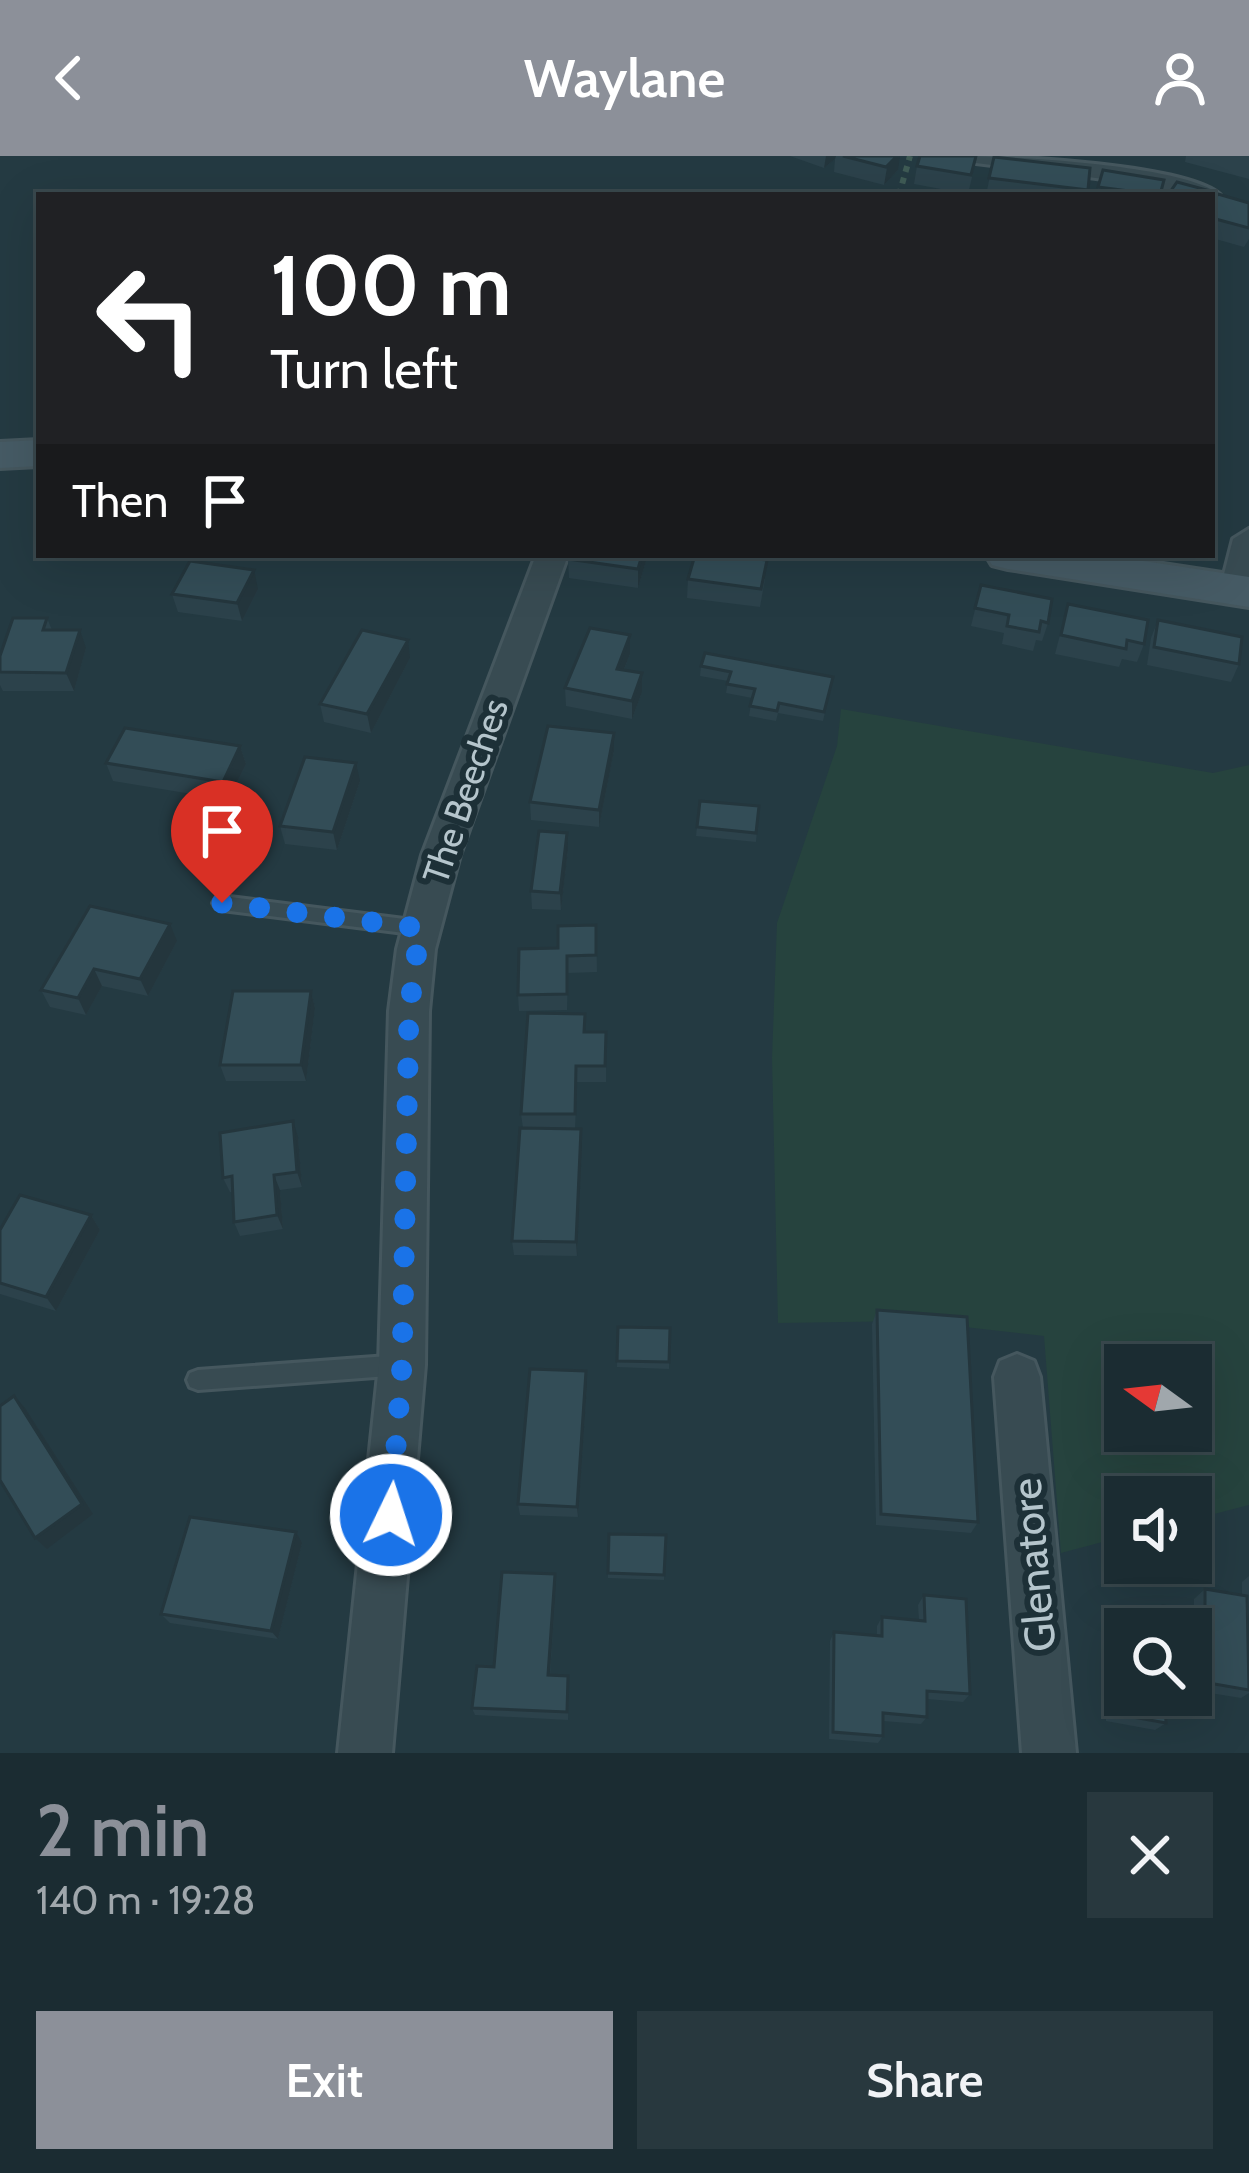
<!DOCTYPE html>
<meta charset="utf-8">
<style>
:root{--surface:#1b2c32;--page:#28383e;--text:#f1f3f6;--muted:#a0a7ac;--line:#39484d;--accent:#8c9099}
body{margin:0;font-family:Cabin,sans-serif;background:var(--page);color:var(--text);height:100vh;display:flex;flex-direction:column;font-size:45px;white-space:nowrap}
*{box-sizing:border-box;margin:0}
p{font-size:39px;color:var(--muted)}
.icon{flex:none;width:66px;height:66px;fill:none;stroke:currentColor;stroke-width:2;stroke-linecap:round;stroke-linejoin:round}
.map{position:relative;height:1597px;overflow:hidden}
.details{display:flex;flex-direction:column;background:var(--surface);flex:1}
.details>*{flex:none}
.top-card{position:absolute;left:36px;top:36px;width:1179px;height:366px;border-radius:0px;box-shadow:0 12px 48px #0002,0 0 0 3px var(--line);background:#202124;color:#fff;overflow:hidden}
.needle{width:78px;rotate:285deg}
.tools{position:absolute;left:1104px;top:1188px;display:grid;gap:24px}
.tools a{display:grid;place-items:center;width:108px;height:108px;border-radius:0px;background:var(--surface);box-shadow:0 12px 48px #0002,0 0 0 3px var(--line);font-size:60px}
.pin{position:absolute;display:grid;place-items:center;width:102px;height:102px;color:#fff;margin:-123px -51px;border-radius:50% 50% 50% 0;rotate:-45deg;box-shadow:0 0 12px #0007}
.pin .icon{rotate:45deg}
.me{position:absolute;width:132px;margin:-66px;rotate:4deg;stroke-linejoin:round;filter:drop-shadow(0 0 9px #0008)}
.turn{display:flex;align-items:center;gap:42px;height:252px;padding:0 36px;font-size:54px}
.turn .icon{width:156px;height:156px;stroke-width:2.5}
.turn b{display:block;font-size:84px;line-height:102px}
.then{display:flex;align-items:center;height:114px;padding:0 36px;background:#0003;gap:24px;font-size:45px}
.round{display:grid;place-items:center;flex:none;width:126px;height:126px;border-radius:0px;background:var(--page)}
.summary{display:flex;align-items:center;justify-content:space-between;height:204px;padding:0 36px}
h1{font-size:72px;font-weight:600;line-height:90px;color:var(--accent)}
.button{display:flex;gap:24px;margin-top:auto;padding:24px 36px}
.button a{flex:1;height:138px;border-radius:0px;background:var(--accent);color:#fff;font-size:48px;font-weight:600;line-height:138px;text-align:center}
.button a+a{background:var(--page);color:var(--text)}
header{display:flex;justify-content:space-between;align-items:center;height:156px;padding:0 36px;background:var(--accent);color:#fff;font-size:54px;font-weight:600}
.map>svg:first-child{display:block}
.green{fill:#26433e;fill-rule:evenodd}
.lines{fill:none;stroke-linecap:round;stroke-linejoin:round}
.lane-casing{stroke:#45575e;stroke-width:6}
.street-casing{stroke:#45575e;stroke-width:6}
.secondary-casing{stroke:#45575e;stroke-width:6}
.path{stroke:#3f5b55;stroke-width:6;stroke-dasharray:6 6;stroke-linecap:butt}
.lane{fill:#384b52;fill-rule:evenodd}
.street{fill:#384b52;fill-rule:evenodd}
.secondary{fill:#465b65;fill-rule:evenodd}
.wall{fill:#2c424b}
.shaded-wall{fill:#24363d}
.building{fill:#334d57;stroke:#24363d;stroke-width:3;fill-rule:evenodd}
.route{stroke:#1a73e8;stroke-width:21;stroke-dasharray:0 37.8}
.labels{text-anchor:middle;stroke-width:12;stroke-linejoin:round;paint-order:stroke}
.street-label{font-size:36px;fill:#b5c5cc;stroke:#1d3037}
.near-street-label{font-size:42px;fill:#b5c5cc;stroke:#1d3037}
</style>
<header><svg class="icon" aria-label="back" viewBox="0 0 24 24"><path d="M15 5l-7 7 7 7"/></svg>Waylane<svg class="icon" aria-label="person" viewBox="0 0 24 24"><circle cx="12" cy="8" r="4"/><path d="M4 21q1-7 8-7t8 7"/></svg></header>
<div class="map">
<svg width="1249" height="1597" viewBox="0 0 1249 1597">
<rect width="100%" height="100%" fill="#243a42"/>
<path class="green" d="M841 553 1213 617 1249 609V1349L1191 1364V1341H1125V1380L1061 1397 1044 1180 911 1165 778 1167 772 902 777 767 837 590ZM1125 1209H1191V1275H1125Z"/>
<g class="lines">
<g class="lane-casing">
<g id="lane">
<polygon points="222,740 420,765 426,767 429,772 426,777 420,779 222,754 216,752 213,747 216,742"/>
<polygon points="402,1199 410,1202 413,1209 410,1216 402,1219 198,1234 190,1231 187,1224 190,1217 198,1214"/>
</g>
</g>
<g class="street-casing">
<g id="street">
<path d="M964 0C1013 0 1187 9 1220 39L1212 45V39H1175L1112 24 976 7Z"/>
<polygon points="1249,373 1249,439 1236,445 1220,434 1233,383"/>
<polygon points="536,399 568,399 460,699 435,793 429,855 425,1209 392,1597 338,1597 379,1209 389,855 397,793 422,699"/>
<polygon points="1017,1198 1034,1205 1040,1221 1076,1597 1022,1597 994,1221 1000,1205"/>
</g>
</g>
<g class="secondary-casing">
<g id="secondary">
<polygon points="39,284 39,310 0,312 0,286"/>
<polygon points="986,399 1104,399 1249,421 1249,451 1008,413 992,409"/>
</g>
</g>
<polyline class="path" points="899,39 910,0"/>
<use href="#lane" class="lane"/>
<use href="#street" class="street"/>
<use href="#secondary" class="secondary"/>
</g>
<g class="wall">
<polygon points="790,0 843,0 898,14 884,29 834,16 835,3 824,12"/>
<polygon points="977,0 968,38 914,28 917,10"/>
<polygon points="1186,0 1249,0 1249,23 1185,6"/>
<polygon points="994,1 1090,12 1087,39 986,39"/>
<polygon points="1103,14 1160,39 1096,39"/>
<polygon points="1212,47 1249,47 1249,83 1244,91 1212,82"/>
<polygon points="568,403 646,405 638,432 569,422"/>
<polygon points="688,423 765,423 760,451 687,442"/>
<polygon points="981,429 1048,467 1042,485 1036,484 1033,495 1002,488 1004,477 971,470"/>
<polygon points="258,433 242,465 178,456 172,438"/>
<polygon points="1068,448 1144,488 1137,506 1122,503 1119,511 1055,498"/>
<polygon points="47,462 52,474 86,492 74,535 3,535 0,529 0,500"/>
<polygon points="1158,464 1239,508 1231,526 1147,509 1151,482"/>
<polygon points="630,498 624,514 642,536 632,563 566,550 565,532"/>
<polygon points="410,502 371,577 324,566 320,548"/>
<polygon points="701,510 833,521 823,565 778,557 776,565 749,560 752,542 726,537 728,525 700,520"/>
<polygon points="240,590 246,608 228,644 113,625 106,607"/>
<polygon points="614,595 599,671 531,664 530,646"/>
<polygon points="360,625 337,694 285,688 280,670"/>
<polygon points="700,645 759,650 756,686 696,680"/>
<polygon points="568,694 561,754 532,753 531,735"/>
<polygon points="90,750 177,785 148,840 102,830 86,859 50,851 41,834"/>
<polygon points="596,769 597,816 568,817 567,854 519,855 518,839 558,792"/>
<polygon points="311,835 315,852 306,925 226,925 220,909"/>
<polygon points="585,876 606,876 606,926 577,926 575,973 581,973 582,989 577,1100 514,1099 512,1085 523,972 521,958"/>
<polygon points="298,981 302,1031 280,1034 283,1073 240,1080 234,1066 232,1036 230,1036 223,1022"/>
<polygon points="91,1059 100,1074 56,1155 0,1138 0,1074"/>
<polygon points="877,1154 978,1366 971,1377 876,1369 872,1168"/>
<polygon points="618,1171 670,1172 669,1213 617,1211"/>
<polygon points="587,1228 578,1361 520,1359 518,1348"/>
<polygon points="666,1379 664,1424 608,1422 608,1417"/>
<polygon points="302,1387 278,1483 170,1467 161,1458"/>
<polygon points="555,1418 556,1428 550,1519 569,1528 568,1564 475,1559 472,1552 494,1511"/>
<polygon points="1249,1420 1249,1537 1241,1542 1210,1537 1210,1552 1198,1560 1165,1554 1166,1567 1155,1574 1106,1565 1105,1469 1114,1460 1152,1467 1152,1459 1163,1450 1194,1455 1194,1443 1205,1433 1242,1440 1242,1426"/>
<polygon points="924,1439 970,1538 963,1546 927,1543 927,1561 921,1568 883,1565 883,1580 878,1587 829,1583 830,1485 834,1476 877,1480 877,1470 882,1461 919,1464 918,1449"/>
</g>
<g class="shaded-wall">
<polygon points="826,0 836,0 835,3 824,12"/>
<polygon points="889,0 900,0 898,14 884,29"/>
<polygon points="642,399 646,399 646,405 638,432 638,413"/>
<polygon points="254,414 258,433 242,465 237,447"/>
<polygon points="80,474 86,492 74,535 66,517"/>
<polygon points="630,479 630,498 617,531 617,513"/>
<polygon points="408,484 410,502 371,577 367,558"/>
<polygon points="642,517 642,536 632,563 632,545"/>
<polygon points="614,577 614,595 599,671 599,654"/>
<polygon points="240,590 246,608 228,644 223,626"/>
<polygon points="356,607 360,625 337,694 333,676"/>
<polygon points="567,677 568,694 561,754 560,737"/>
<polygon points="170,768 177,785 148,840 140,823"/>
<polygon points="94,813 102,830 86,859 78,842"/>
<polygon points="311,835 315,852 306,925 301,909"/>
<polygon points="293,965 298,981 302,1031 297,1016"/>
<polygon points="581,973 582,989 577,1100 576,1086"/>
<polygon points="274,1019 280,1034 283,1073 277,1059"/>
<polygon points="91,1059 100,1074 56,1155 46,1141"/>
<polygon points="586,1215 587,1228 578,1361 577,1351"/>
<polygon points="14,1240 25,1252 93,1358 47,1393 35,1382"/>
<polygon points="296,1376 302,1387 278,1483 271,1475"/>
<polygon points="555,1418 556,1428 549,1527 548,1519"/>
</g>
<g class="building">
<polygon points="843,0 897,0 886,11"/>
<polygon points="920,0 976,0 971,19 917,10"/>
<polygon points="994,1 1090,12 1088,34 989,22"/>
<polygon points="1103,14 1164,24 1160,39 1098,31"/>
<polygon points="1177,26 1207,34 1203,39 1168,39"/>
<polygon points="1218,38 1249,47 1249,72 1212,62 1212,47"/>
<polygon points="570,399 642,399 638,413 568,403"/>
<polygon points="695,399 727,399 767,404 761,433 688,423"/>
<polygon points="190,405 254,414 237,447 172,438"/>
<polygon points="981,429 1052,443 1048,467 1041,465 1039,476 1007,470 1009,459 975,452"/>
<polygon points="1068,448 1148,464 1144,488 1127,484 1126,493 1061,479"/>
<polygon points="13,462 47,462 43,474 80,474 66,517 0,516 0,500"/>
<polygon points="1158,464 1242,481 1239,508 1154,491"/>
<polygon points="590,472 630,479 617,513 642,517 632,545 565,532"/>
<polygon points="362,474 408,484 367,558 320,548"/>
<polygon points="705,497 833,521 824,556 779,547 777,555 750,550 755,533 727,528 731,516 701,510"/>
<polygon points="548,570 614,577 599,654 530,646"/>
<polygon points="125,572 240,590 223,626 106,607"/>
<polygon points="305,601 356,607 333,676 280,670"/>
<polygon points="700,645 759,650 756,677 697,671"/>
<polygon points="539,675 567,677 560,737 531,735"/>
<polygon points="90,750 170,768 140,823 94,813 78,842 41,834"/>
<polygon points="596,769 596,799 567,800 567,838 518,839 519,793 558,792 558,770"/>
<polygon points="233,835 311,835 301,909 220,909"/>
<polygon points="528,857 585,858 584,876 606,876 605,910 576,910 575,958 521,958"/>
<polygon points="293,965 297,1016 274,1019 277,1059 234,1066 232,1020 223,1022 220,977"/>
<polygon points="520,972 581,973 576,1086 512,1085"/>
<polygon points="20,1039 91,1059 46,1141 0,1127 0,1074"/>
<polygon points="877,1154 967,1161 978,1366 881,1358"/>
<polygon points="618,1171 670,1172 669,1206 617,1205"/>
<polygon points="530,1213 586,1215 577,1351 518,1348"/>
<polygon points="14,1240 82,1348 35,1382 0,1324 0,1250"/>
<polygon points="190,1361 296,1376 271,1475 161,1458"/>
<polygon points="609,1378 666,1379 664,1419 608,1417"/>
<polygon points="502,1416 555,1418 548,1519 568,1520 567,1556 472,1552 477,1510 494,1511"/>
<path d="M1205 1433 1247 1440 1249 1534 1209 1527 1210 1552 1165 1544 1166 1567 1116 1558 1114 1460 1162 1469 1163 1450 1205 1457ZM1125 1473H1191V1539H1125Z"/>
<polygon points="924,1439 966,1443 970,1538 927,1535 927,1561 883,1557 883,1580 833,1576 834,1476 882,1480 882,1461 925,1465"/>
</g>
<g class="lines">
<polyline class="route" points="222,747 420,772 409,855 402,1209 391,1359"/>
</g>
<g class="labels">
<g class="street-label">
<text transform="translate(465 635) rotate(-71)" y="13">The Beeches</text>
</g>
<g class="near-street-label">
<text transform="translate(1033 1409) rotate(-95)" y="15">Glenatore</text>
</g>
</g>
</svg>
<div class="tools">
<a><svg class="needle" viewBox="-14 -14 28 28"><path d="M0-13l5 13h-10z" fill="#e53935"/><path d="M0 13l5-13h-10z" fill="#a0a7ac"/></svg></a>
<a><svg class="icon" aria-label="sound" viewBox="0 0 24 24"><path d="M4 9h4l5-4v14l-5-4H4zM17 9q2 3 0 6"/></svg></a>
<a><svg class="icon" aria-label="search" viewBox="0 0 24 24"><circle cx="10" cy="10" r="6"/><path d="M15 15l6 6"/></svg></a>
</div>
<div class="pin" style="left:222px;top:747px;background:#d93025"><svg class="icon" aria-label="arrive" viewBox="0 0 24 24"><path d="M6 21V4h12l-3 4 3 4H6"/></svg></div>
<svg class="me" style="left:391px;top:1359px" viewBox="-20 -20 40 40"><circle r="17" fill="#1a73e8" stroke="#fff" stroke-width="3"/><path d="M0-11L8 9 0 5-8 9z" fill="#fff"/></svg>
<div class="top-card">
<div class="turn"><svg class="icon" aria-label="left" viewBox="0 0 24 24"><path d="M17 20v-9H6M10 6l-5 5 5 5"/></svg><div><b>100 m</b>Turn left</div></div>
<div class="then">Then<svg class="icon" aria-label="arrive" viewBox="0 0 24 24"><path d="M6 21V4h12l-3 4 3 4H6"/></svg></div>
</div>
</div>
<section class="details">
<div class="summary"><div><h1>2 min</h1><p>140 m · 19:28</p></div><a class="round"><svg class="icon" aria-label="close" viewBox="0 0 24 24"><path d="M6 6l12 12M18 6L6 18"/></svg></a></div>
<div class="button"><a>Exit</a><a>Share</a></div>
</section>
